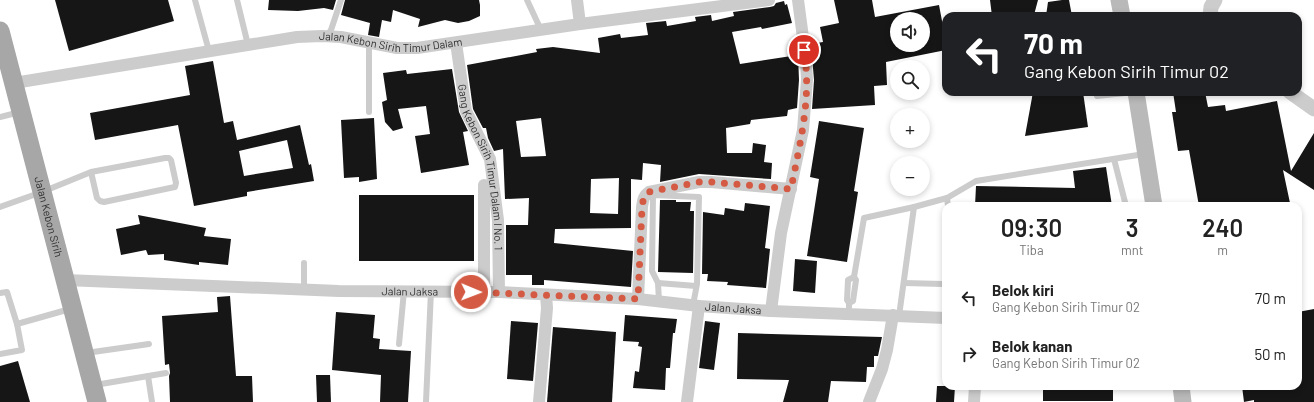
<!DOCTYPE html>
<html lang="id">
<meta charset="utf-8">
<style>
:root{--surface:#fff;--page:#f6f6f6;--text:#222;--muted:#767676}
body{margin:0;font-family:Barlow,sans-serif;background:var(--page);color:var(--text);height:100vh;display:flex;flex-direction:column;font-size:15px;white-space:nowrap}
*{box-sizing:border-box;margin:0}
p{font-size:13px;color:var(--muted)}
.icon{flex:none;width:22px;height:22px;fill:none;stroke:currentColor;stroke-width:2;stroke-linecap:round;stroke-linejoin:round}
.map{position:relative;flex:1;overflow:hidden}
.sheet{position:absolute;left:942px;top:202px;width:360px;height:188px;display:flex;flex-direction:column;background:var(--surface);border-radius:12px;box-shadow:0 2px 6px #0003}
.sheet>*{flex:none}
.top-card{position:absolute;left:942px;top:12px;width:360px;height:84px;border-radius:12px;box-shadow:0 2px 6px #0003;background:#202124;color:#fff;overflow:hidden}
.buttons{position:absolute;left:890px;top:12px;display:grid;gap:8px}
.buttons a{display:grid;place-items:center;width:40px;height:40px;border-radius:50%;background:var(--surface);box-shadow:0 2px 6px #0003;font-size:20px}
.pin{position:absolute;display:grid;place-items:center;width:34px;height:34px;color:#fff;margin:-17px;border:2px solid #fff;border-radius:50%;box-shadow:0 1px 4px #0007}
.me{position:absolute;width:44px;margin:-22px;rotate:91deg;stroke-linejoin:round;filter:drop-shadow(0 0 3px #0008)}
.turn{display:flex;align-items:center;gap:14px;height:84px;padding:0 16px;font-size:18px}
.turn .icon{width:52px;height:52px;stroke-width:2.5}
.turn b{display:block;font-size:28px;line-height:34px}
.eta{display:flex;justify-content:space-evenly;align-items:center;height:68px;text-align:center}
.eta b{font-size:24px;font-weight:600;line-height:28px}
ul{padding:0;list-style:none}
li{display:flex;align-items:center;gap:12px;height:56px;padding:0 16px}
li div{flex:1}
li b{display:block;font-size:15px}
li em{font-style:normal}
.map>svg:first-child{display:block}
.building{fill:#161616;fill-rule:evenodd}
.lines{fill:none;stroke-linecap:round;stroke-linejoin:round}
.service{stroke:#ccc;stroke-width:6}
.minor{stroke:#ccc;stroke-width:12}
.tertiary{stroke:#ccc;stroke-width:15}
.secondary{stroke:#b9b9b9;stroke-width:17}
.primary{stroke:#a7a7a7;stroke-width:19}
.route{stroke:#d45a43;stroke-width:7;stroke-dasharray:0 12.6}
.labels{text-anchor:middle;stroke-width:4;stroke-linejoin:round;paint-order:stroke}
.street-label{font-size:11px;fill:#2f2f2f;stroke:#fff}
</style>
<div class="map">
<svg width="1314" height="402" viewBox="0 0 1314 402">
<rect width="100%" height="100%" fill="#fff"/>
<g class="building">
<polygon points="55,0 168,0 174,21 69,51"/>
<polygon points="269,0 336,0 333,10 324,8 298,11 268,10"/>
<polygon points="345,0 479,0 480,5 480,16 469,21 458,23 445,20 418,27 420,19 393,10 391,22 382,20 379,37 368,35 370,23 341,15"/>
<path d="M834 0H872L875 17 939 5 946 42V50L886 62 887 85 874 86 875 105 812 109 814 80 811 44 823 42 820 27 839 23ZM897 19H923V45H897Z"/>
<polygon points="990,0 1038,0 1034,15 1028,16 992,16"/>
<polygon points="1062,0 1069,0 1072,16 1046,16 1048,2"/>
<path d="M784 1 785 5 787 4 792 23 762 29 761 27 732 32 740 64 798 55 799 80 797 108 788 110 787 116 751 120 750 124 726 128 727 153H752L753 143 766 145 764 162 772 163 771 179 699 174 660 182 661 165 643 163 642 180 631 179V228L555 229 554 243 633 251 631 287 544 280V285H532V275H506V225H528L529 198 505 199 503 149 494 151 488 138 486 128H483L473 109 467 65 537 52 536 49 553 47 600 53 598 38 620 34 621 38 648 35 646 23 666 21 667 26 696 21 695 17 711 15 712 21 734 16 733 12 770 7 774 6 776 3ZM541 118 546 156 521 157 516 121ZM619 178 618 214 590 213 591 179Z"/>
<path d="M213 61 224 123 233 121 237 140 300 125 309 165 311 164 314 181 247 192V196L194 206 178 125 95 140 90 113 190 95 185 66ZM287 140 293 168 244 176 239 151Z"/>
<polygon points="452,69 459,112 468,131 463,132 469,165 421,173 415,136 430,134 426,106 398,109 403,128 393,131 385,122 382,102 387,100 383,73 406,70 407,74"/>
<polygon points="1033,92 1083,92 1088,127 1025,136"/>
<polygon points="1173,92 1205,92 1208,107 1225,105 1226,111 1277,101 1291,171 1314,133 1314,190 1283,170 1290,203 1278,206 1199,206 1189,150 1178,151 1172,112 1176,112"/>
<polygon points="374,118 377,179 359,182 359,177 344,178 341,120"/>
<polygon points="819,121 864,128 854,191 858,192 847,262 807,256 819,179 810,177"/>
<polygon points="1106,167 1112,206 975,206 976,186 1075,188 1073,171"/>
<rect x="359" y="195" width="115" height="66"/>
<polygon points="660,200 676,200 676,202 691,202 690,211 694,211 693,273 658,272"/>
<polygon points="745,203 770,206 765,248 770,249 766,288 727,285 728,282 707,281 708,274 702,274 703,212 724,215 725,208 744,211"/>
<polygon points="138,215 206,228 204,236 231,239 228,265 199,262 199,265 164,260 164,254 148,255 146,250 121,255 116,229 140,224"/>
<polygon points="795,259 817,261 815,293 793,291"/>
<polygon points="230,296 236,376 252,376 253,402 170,402 169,376 170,373 169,364 165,365 162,316 218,312 217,297"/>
<polygon points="1314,309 1314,402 1254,402 1254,400 1244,402 1242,386 1298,386 1298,312"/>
<polygon points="336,312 375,315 373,338 380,339 379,349 411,351 408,402 380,402 381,375 332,370"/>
<polygon points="625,315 677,319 675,333 673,333 670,368 666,368 665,390 633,388 635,371 639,372 642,347 638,346 639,342 623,341"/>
<polygon points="511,321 538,323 533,381 507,379"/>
<polygon points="705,321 720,323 714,370 699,368"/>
<polygon points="553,327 616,332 612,402 547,402"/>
<polygon points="738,333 882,337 878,356 874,356 874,367 867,367 866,382 831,381 828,402 783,402 789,380 737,379"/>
<polygon points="18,361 30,402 0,402 0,366"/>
<polygon points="316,375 330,375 331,402 317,402"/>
<polygon points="937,386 955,386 954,402 936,402"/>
<rect x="1043" y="386" width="70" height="15"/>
</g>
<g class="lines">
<g class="service">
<polyline points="195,0 209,51"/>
<polyline points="237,0 248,45"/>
<polyline points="527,0 541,30"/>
<polyline points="327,36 331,30 341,0"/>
<polyline points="1097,96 1134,92"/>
<polyline points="369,112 369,43"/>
<polyline points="0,117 20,112"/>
<polyline points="1114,159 1126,206"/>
<polyline points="947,198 948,206"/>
<polyline points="0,207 42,192 91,172 165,158 169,158 171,160 176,183 175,187 170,188 104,202 100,201 97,198 91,172"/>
<polyline points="304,263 304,289"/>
<polyline points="658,283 696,286"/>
<polyline points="904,283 943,284 946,281"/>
<polyline points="0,293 7,292 17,324"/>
<polyline points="659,301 658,283 652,271 653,195 699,197 697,284 693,305"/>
<polyline points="849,303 853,301 856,280 854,277 864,218 914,207"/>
<polyline points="849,307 849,303 847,300 848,280 854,277"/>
<polyline points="899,316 914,207 947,198 976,181 1144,154"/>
<polyline points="399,344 404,291"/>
<polyline points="86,353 149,344"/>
<polyline points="0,354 22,350 17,324 70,309"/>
<polyline points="148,376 152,402"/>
<polyline points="95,385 166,373"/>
<polyline points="426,402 431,291"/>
</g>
<g class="minor">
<polyline points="577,0 580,24"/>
<path id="s1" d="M456 43 466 111 490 159 498 220 499 292"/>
<path id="s2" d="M14 83 297 37 322 36 341 37 397 48H417L580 24 769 0"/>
<path id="s3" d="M65 280 339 291 499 292 638 299 699 306 771 311 946 318"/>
<polyline points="484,292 484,185"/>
<path d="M638 299 642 207C643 201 643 196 649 192L699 182H711L791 189"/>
<polyline points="771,311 781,233 803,130 807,80 806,60 798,0"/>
<polyline points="539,402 547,308 546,295"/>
<polyline points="687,402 699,306"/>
<polyline points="869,402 882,369 887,350 893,315"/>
<polyline points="974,402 975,386"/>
</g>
<g class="tertiary">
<polyline points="1210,16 1211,7 1215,0"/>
<polyline points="1290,92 1314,109"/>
</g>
<g class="secondary">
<polyline points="1119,0 1122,16"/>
<polyline points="1136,92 1154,206"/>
<polyline points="1181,386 1183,402"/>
</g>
<path class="primary" id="s4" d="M0 31 97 402"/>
</g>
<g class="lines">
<path class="route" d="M471 292 638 299 642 208C643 201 643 196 649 192L699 182H711L791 189C800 143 812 97 804 50"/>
</g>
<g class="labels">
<g class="street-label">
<text dy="4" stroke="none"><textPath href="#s2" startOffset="381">Jalan Kebon Sirih Timur Dalam</textPath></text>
<text dy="4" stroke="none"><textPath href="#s1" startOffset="128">Gang Kebon Sirih Timur Dalam I No. 1</textPath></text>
<text dy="4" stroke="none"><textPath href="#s4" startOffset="192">Jalan Kebon Sirih</textPath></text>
<text dy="4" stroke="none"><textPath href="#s3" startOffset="345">Jalan Jaksa</textPath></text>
<text dy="4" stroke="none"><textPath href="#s3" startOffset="669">Jalan Jaksa</textPath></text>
</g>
</g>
</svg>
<div class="buttons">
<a><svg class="icon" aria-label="sound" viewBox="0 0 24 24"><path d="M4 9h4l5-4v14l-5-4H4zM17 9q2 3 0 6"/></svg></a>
<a><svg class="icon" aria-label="search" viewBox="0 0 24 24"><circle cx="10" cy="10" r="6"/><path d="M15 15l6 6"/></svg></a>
<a>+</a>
<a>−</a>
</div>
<div class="pin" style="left:804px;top:50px;background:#d93025"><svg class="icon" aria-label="arrive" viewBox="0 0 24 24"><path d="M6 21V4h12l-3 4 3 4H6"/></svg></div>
<svg class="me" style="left:471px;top:292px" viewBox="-20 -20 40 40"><circle r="17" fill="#d45a43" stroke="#fff" stroke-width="3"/><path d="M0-11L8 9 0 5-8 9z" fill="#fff"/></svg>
<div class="top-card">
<div class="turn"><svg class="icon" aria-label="left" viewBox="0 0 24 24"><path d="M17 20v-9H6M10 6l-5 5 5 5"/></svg><div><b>70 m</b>Gang Kebon Sirih Timur 02</div></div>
</div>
<section class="sheet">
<div class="eta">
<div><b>09:30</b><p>Tiba</p></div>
<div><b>3</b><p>mnt</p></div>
<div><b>240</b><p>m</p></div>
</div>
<ul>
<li><svg class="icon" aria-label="left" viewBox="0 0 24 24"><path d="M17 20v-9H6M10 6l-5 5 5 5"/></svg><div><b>Belok kiri</b><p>Gang Kebon Sirih Timur 02</p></div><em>70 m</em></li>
<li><svg class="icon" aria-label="right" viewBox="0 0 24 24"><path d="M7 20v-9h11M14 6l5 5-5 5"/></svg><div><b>Belok kanan</b><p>Gang Kebon Sirih Timur 02</p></div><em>50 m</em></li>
</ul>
</section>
</div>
